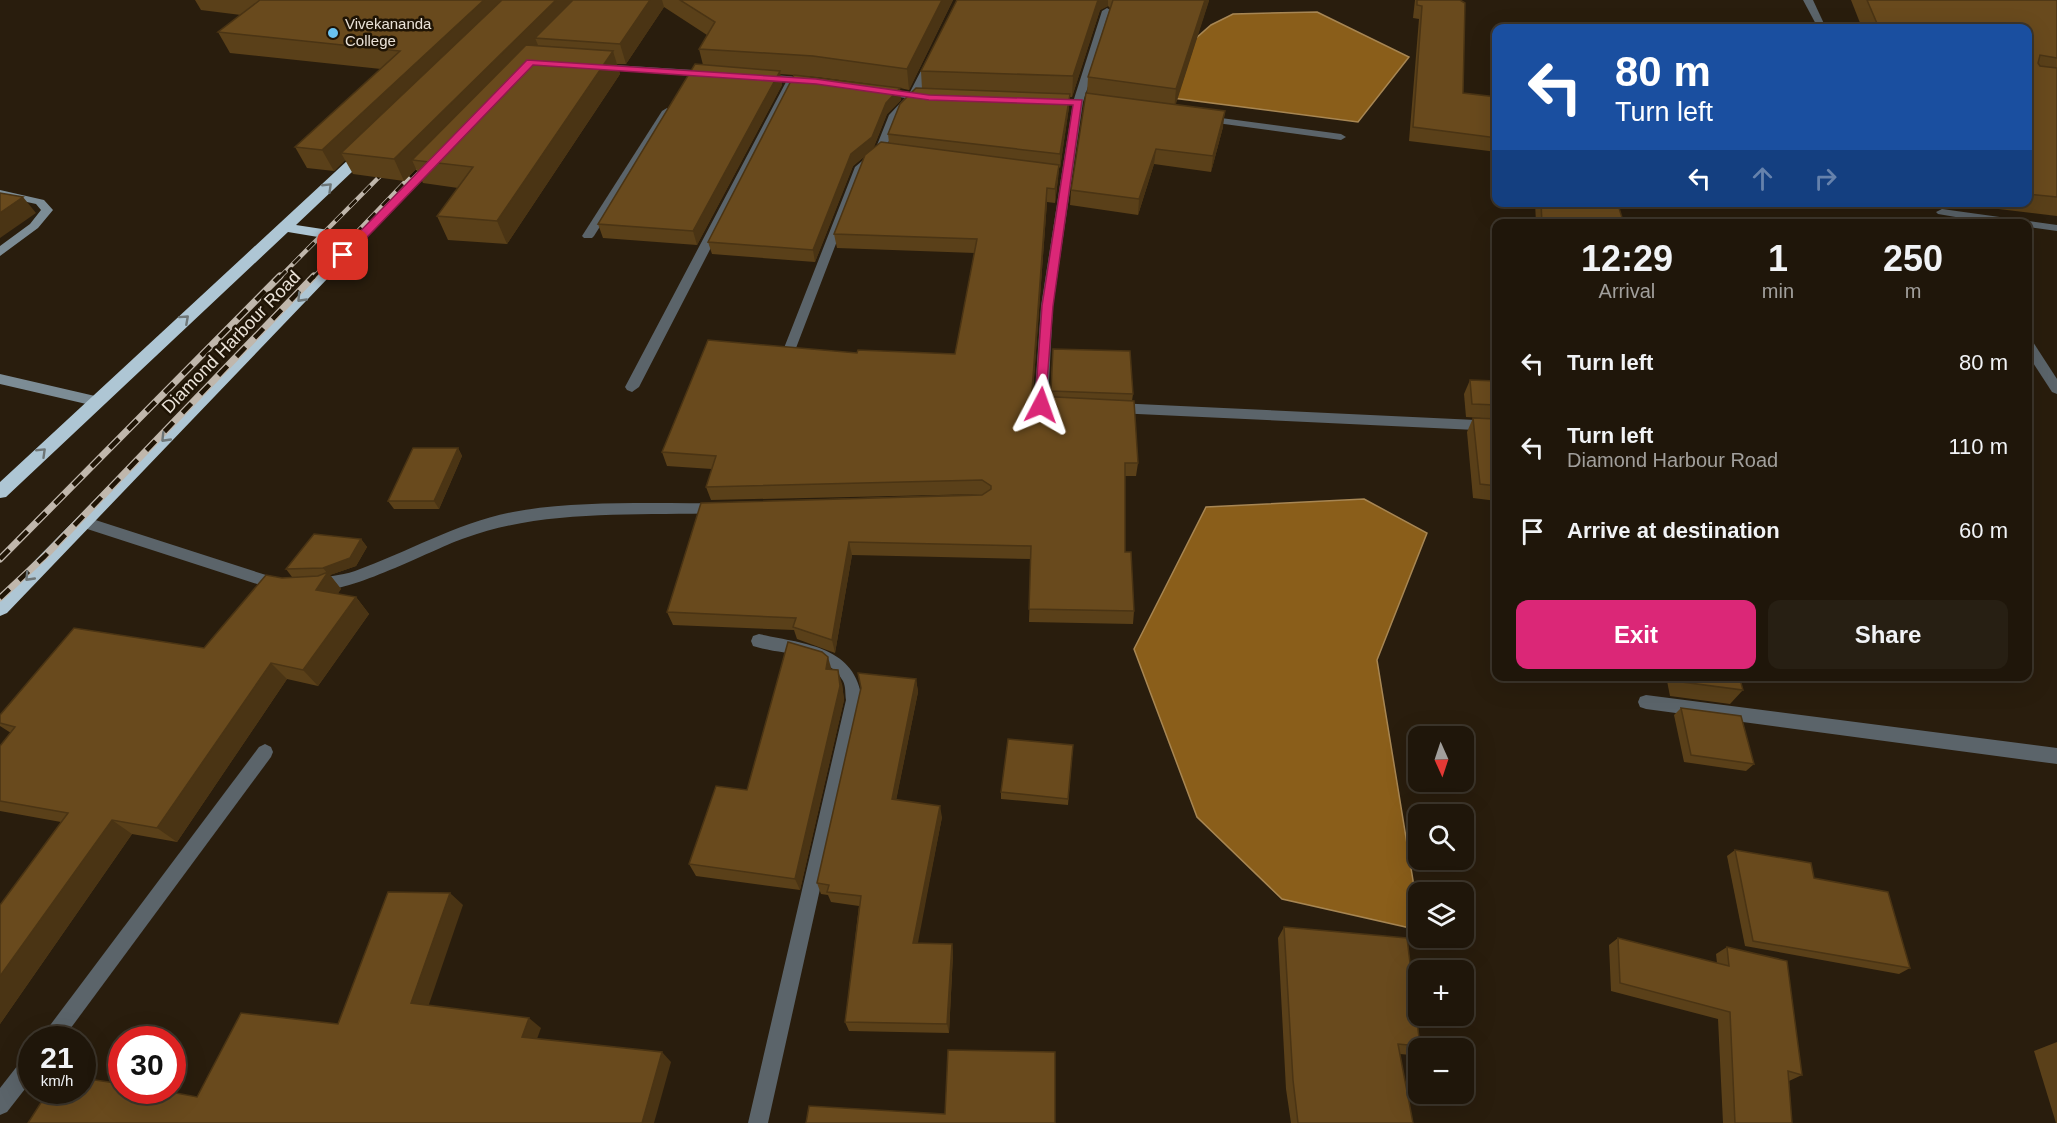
<!DOCTYPE html>
<meta charset="utf-8">
<style>
:root{--surface:#1f160a;--page:#271f13;--text:#f1f3f6;--muted:#a19f9c;--line:#3c352b;--accent:#db2777}
body{margin:0;font-family:Helvetica,sans-serif;background:var(--page);color:var(--text);height:100vh;display:flex;flex-direction:column;font-size:22px;white-space:nowrap}
*{box-sizing:border-box;margin:0}
p{font-size:20px;color:var(--muted)}
.icon{flex:none;width:33px;height:33px;fill:none;stroke:currentColor;stroke-width:2;stroke-linecap:round;stroke-linejoin:round}
.map{position:relative;flex:1;overflow:hidden}
.side{position:absolute;left:1492px;top:219px;width:540px;height:462px;display:flex;flex-direction:column;background:var(--surface);border-radius:12px;box-shadow:0 6px 24px #0002,0 0 0 2px var(--line)}
.side>*{flex:none}
.banner{position:absolute;left:1492px;top:24px;width:540px;height:183px;border-radius:12px;box-shadow:0 6px 24px #0002,0 0 0 2px var(--line);background:#1a4fa0;color:#fff;overflow:hidden}
.needle{width:39px;rotate:177deg}
.controls{position:absolute;left:1408px;top:726px;display:grid;gap:12px}
.controls a{display:grid;place-items:center;width:66px;height:66px;border-radius:12px;background:var(--surface);box-shadow:0 6px 24px #0002,0 0 0 2px var(--line);font-size:30px}
.speed{position:absolute;left:18px;top:1026px;display:flex;gap:12px;font-size:30px;font-weight:700;text-align:center}
.speed>*{display:grid;place-content:center;width:78px;height:78px;border-radius:50%;background:var(--surface);box-shadow:0 6px 24px #0002,0 0 0 2px var(--line);line-height:1}
.speed small{font-size:15px;font-weight:400}
.speed .limit{border:9px solid #d22;background:#fff;color:#111}
.pin{position:absolute;display:grid;place-items:center;width:51px;height:51px;color:#fff;margin:-26px;border-radius:12px;box-shadow:0 3px 9px #0006}
.me{position:absolute;width:66px;margin:-33px;rotate:4deg;stroke-linejoin:round;filter:drop-shadow(0 0 4px #0008)}
.turn{display:flex;align-items:center;gap:21px;height:126px;padding:0 24px;font-size:27px}
.turn .icon{width:78px;height:78px;stroke-width:2.5}
.turn b{display:block;font-size:42px;line-height:51px}
.lanes{display:flex;align-items:center;height:57px;padding:0 24px;background:#0003;justify-content:center;gap:30px;direction:ltr}
.lanes .off{opacity:.35}
.eta{display:flex;justify-content:space-evenly;align-items:center;height:102px;text-align:center}
.eta b{font-size:36px;font-weight:600;line-height:42px}
.primary-button{display:flex;gap:12px;margin-top:auto;padding:12px 24px}
.primary-button a{flex:1;height:69px;border-radius:12px;background:var(--accent);color:#fff;font-size:24px;font-weight:600;line-height:69px;text-align:center}
.primary-button a+a{background:var(--page);color:var(--text)}
ul{padding:0;list-style:none}
li{display:flex;align-items:center;gap:18px;height:84px;padding:0 24px}
li div{flex:1}
li b{display:block;font-size:22px}
li em{font-style:normal}
.map>svg:first-child{display:block}
.water{fill:#8a5e1a;stroke:#a78653;stroke-width:1.5}
.lines{fill:none;stroke-linecap:round;stroke-linejoin:round}
.street{fill:#5b646a;fill-rule:evenodd}
.secondary{fill:#7c8c95;fill-rule:evenodd}
.highway{fill:#aec6d4;fill-rule:evenodd}
.rail-far1-casing{stroke:#c0b7ac;stroke-width:4.5}
.rail-casing{stroke:#c0b7ac;stroke-width:7}
.rail-far1{stroke:#1f1405;stroke-width:3;stroke-dasharray:10;stroke-linecap:butt}
.rail{stroke:#1f1405;stroke-width:4.5;stroke-dasharray:13;stroke-linecap:butt}
.wall{fill:#5a4019;fill-rule:evenodd}
.shaded-wall{fill:#4a3414}
.building{fill:#694a1d;stroke:#4a3414;stroke-width:1.5}
.oneway{stroke:#6e7677}
.route{fill:#db2777;stroke:#8e194d;stroke-width:1.5}
.poi-dot{fill:#6ac3f1;stroke:#1f1405;stroke-width:2}
.labels{text-anchor:middle;stroke-width:5;stroke-linejoin:round;paint-order:stroke}
.far-poi-label{font-size:15px;fill:#eae2d8;stroke:#1f1405;text-anchor:start}
.street-label{font-size:18px;fill:#eae2d8;stroke:#1f1405}
</style>
<div class="map">
<svg width="2057" height="1123" viewBox="0 0 2057 1123">
<rect width="100%" height="100%" fill="#291d0d"/>
<g class="water">
<polygon points="1317,12 1409,57 1358,122 1165,97 1170,61 1211,25 1233,14"/>
<polygon points="1364,499 1427,533 1377,660 1419,917 1419,930 1282,899 1197,817 1134,649 1206,507"/>
</g>
<g class="lines">
<g class="street">
<polygon points="1803,0 1813,0 1826,28 1818,28"/>
<path d="M1107 8 1112 11 1083 102 1053 306 1048 400 1058 402 1060 405C1055 412 1039 412 1034 405L1041 306 1073 102 1102 11Z"/>
<polygon points="927,59 935,61 919,94 933,98 928,101 916,99 899,116 884,153 865,168 796,348 790,352 785,351 784,348 855,167 875,150 889,115 905,98 880,94 875,91 880,88 910,92"/>
<polygon points="599,64 710,71 715,74 710,77 596,69 596,65"/>
<polygon points="761,74 812,78 817,81 812,84 796,83 639,387 632,392 627,390 625,387 786,82 757,79 757,75"/>
<polygon points="667,108 672,111 594,236 592,238 584,238 582,236 662,111"/>
<polygon points="1206,116 1341,134 1346,137 1341,140 1202,121 1202,117"/>
<polygon points="1942,209 2057,225 2057,231 2028,227 2028,224 1997,224 1938,214 1936,212"/>
<polygon points="2028,341 2033,342 2057,379 2057,394 2052,392 2028,355"/>
<polygon points="1116,403 1497,421 1497,431 1116,413 1109,408"/>
<path d="M718 503 723 504 725 508 723 512 718 513C634 516 544 509 465 538 432 549 341 599 311 589L308 585 311 581C325 576 340 576 355 571 408 552 457 523 513 512 577 500 653 504 718 503Z"/>
<polygon points="83,516 266,575 286,579 289,583 286,587 281,589 266,587 78,526 76,522 78,518"/>
<path d="M759 634C803 644 856 645 862 700L768 1123H748L846 700C845 694 846 687 843 681 828 652 780 655 753 646L751 641 753 636Z"/>
<polygon points="1646,695 2057,748 2057,764 1646,709 1640,707 1638,702 1640,697"/>
<polygon points="265,744 271,747 273,752 271,757 62,1040 39,1040 259,747"/>
<polygon points="32,1053 32,1080 7,1112 0,1115 0,1088 25,1056"/>
</g>
<g class="secondary">
<polygon points="0,190 44,200 53,210 38,228 0,256 0,246 30,224 41,210 36,204 0,196"/>
<polygon points="0,374 95,396 102,401 95,406 0,384"/>
</g>
<polygon class="highway" points="367,146 372,147 373,150 372,153 296,225 355,234 432,155 437,154 443,158 7,613 0,616 0,596 348,242 288,232 6,497 0,498 0,482 362,147"/>
<g class="rail-far1-casing">
<g id="rail-far1">
<polyline points="279,278 391,165"/>
<polyline points="313,278 428,158"/>
</g>
</g>
<g class="rail-casing">
<g id="rail">
<polyline points="0,559 280,276"/>
<polyline points="0,598 45,556 314,276"/>
</g>
</g>
<use href="#rail-far1" class="rail-far1"/>
<use href="#rail" class="rail"/>
</g>
<g class="wall">
<path d="M195 0H953L909 90 900 88 901 100 887 114 873 149 889 143 888 134 922 89 921 71 957 0H1209L1175 105 1223 127 1211 172 1154 164 1138 215 1070 205 1071 190 1087 93 1088 77 1110 8 1108 6 1100 10 1072 97H1070L1069 107 1060 168 1059 167 1058 179 1055 203 1047 202 1033 392 1036 396 1050 397 1053 349 1133 394 1132 401 1138 463 1136 476H1125V552L1134 611 1133 624 1029 622 1031 559 852 555 835 653 797 639 794 630 673 625 667 612 701 503 983 494 711 500 706 487 712 469 667 466 662 452 857 353 955 354 975 253 837 248 834 234 865 156 853 166 815 262 712 254 708 242 794 75 780 74 782 85 697 245 603 238 598 224 703 65 699 49 707 35 664 7 626 64H617L620 74 507 244 448 240 437 216 458 188 423 183 416 169 404 181 353 174 345 160 334 171 307 168 295 147 381 69 230 53 218 32 241 15 201 10ZM802 76 816 77 879 85Z"/>
<polygon points="1415,0 1460,0 1463,93 1497,97 1497,152 1409,141 1419,19 1413,18"/>
<polygon points="1851,0 2057,0 2057,216 1965,205 1964,202 2028,202 2028,28 1862,28"/>
<polygon points="1535,202 1619,202 1619,208 1624,224 1536,224"/>
<polygon points="1470,380 1497,381 1497,419 1466,417 1464,394"/>
<polygon points="1473,418 1497,419 1497,501 1473,498 1467,432"/>
<polygon points="458,448 462,456 439,509 394,509 388,501"/>
<polygon points="361,539 367,547 356,566 330,575 341,589 337,594 356,597 369,614 318,686 287,679 177,842 132,834 0,1024 0,905 61,822 0,811 0,746 11,733 0,726 0,715 204,648 282,578 292,577 286,569"/>
<polygon points="831,670 842,684 844,700 800,890 696,876 689,864 747,790"/>
<polygon points="1666,676 1739,676 1743,690 1730,704 1670,696"/>
<polygon points="916,679 918,692 896,800 942,817 917,943 952,944 953,954 949,1033 849,1031 845,1022 859,906 831,902 828,895 821,894 817,883"/>
<polygon points="1681,708 1754,764 1746,771 1684,762 1674,715"/>
<polygon points="1073,745 1068,805 1001,799 1001,792"/>
<polygon points="1735,850 1814,878 1910,968 1899,974 1745,946 1727,856"/>
<polygon points="1284,927 1420,1046 1411,1055 1400,1054 1413,1123 1291,1123 1286,1089 1278,938"/>
<polygon points="1618,938 1717,963 1716,954 1727,947 1802,1075 1789,1081 1792,1123 1723,1123 1718,1019 1611,991 1609,945"/>
<polygon points="2057,1042 2057,1123 2056,1123 2034,1051"/>
</g>
<g class="shaded-wall">
<polygon points="484,0 513,0 341,153 345,160 334,171 322,150"/>
<polygon points="556,0 583,0 535,38 538,45 412,160 416,169 404,181 394,159"/>
<polygon points="650,0 662,0 664,7 626,64 620,44"/>
<polygon points="942,0 953,0 909,90 907,69"/>
<polygon points="1098,0 1108,0 1108,6 1100,10 1072,97 1073,76"/>
<polygon points="1205,0 1209,0 1209,1 1174,110 1176,89"/>
<polygon points="613,51 620,74 507,244 497,221"/>
<polygon points="780,71 782,85 697,245 693,231"/>
<polygon points="900,88 901,100 887,114 873,149 853,166 815,262 813,250 851,154 886,103"/>
<polygon points="1070,94 1069,107 1060,168 1060,154"/>
<polygon points="1225,111 1223,127 1211,172 1213,156"/>
<polygon points="1156,149 1154,164 1138,215 1139,199"/>
<polygon points="1059,165 1058,179 1055,203 1055,189"/>
<polygon points="1047,188 1047,202 1032,405 1032,391"/>
<polygon points="23,197 36,213 0,238 0,213"/>
<polygon points="458,448 462,456 439,509 434,501"/>
<polygon points="361,539 367,547 356,566 330,575 341,589 330,606 316,590 327,573 323,568"/>
<polygon points="849,542 852,555 835,653 832,640"/>
<polygon points="356,597 369,614 318,686 303,670"/>
<polygon points="828,657 832,671 826,669"/>
<polygon points="271,663 287,679 177,842 157,828"/>
<polygon points="838,670 842,684 844,700 800,890 795,879"/>
<polygon points="916,679 918,692 894,811 892,799"/>
<polygon points="940,806 942,817 916,953 913,943"/>
<polygon points="112,820 132,834 0,1024 0,976"/>
<polygon points="450,893 463,905 426,1013 411,1003"/>
<polygon points="952,944 953,954 949,1033 947,1024"/>
<polygon points="529,1018 541,1028 534,1047 522,1037"/>
<polygon points="662,1052 671,1062 654,1123 642,1123"/>
</g>
<g class="building">
<polygon points="260,0 484,0 322,150 295,147 400,51 218,32"/>
<polygon points="502,0 556,0 394,159 341,153"/>
<polygon points="573,0 650,0 620,44 535,38"/>
<polygon points="680,0 942,0 907,69 813,56 699,49 715,22"/>
<polygon points="957,0 1098,0 1073,76 921,71"/>
<polygon points="1113,0 1205,0 1176,89 1088,77"/>
<polygon points="1417,0 1460,0 1465,3 1463,93 1497,97 1497,138 1413,127 1422,6 1417,5"/>
<polygon points="1867,0 2057,0 2057,58 2040,55 2038,63 2040,66 2057,68 2057,197 2028,194 2028,28 1879,28"/>
<polygon points="526,45 613,51 497,221 437,216 473,167 412,160"/>
<polygon points="695,64 780,71 693,231 598,224"/>
<polygon points="794,75 900,88 886,103 872,137 851,154 813,250 708,242"/>
<polygon points="916,88 1070,94 1060,154 888,134 900,104"/>
<polygon points="1086,93 1225,111 1213,156 1156,149 1139,199 1071,190"/>
<polygon points="881,142 1059,165 1055,189 1047,188 1032,391 1036,396 1134,401 1138,463 1125,463 1125,552 1131,552 1134,611 1029,609 1031,546 849,542 832,640 793,627 796,618 667,612 701,503 982,495 991,489 991,486 982,480 706,487 716,456 662,452 708,340 857,353 858,350 955,354 977,239 834,234 865,155"/>
<polygon points="0,193 23,197 0,213"/>
<polygon points="1541,202 1619,202 1619,208 1624,224 1542,224"/>
<polygon points="1053,349 1130,351 1133,394 1051,391"/>
<polygon points="1470,380 1497,381 1497,405 1472,404"/>
<polygon points="1473,418 1497,419 1497,486 1480,484"/>
<polygon points="413,448 458,448 434,501 388,501"/>
<polygon points="314,534 361,539 350,558 323,568 286,569"/>
<polygon points="328,572 316,590 356,597 303,670 271,663 157,828 112,820 0,976 0,905 68,813 0,801 0,746 15,727 0,723 0,715 74,628 204,648 266,575 282,578 318,576"/>
<polygon points="788,642 822,652 828,657 826,669 838,670 840,686 795,879 689,864 716,786 747,790"/>
<polygon points="858,673 916,679 892,799 940,806 913,943 952,944 947,1024 845,1022 861,896 827,892 829,885 817,883 861,688"/>
<polygon points="1681,676 1739,676 1743,690 1682,682"/>
<polygon points="1681,708 1741,716 1754,764 1691,755"/>
<polygon points="1008,739 1073,745 1068,799 1001,792"/>
<polygon points="1735,850 1811,863 1814,878 1888,892 1910,968 1753,941"/>
<polygon points="388,892 450,893 411,1003 529,1018 522,1037 662,1052 642,1123 28,1123 49,1090 82,1090 82,1078 122,1084 122,1090 160,1090 197,1097 241,1013 338,1024"/>
<polygon points="1284,927 1407,938 1420,1046 1398,1044 1413,1123 1298,1123 1293,1080"/>
<polygon points="1618,938 1729,966 1727,947 1787,961 1802,1075 1788,1071 1792,1123 1735,1123 1730,1012 1620,983"/>
<polygon points="948,1050 1055,1052 1055,1123 806,1123 809,1106 945,1114"/>
</g>
<defs><path id="oneway-chevron" d="M-2-3.5L2.5 0L-2 3.5" fill="none" stroke-width="1.6" stroke-linecap="round" stroke-linejoin="round" transform="scale(1.5)"/></defs>
<g class="oneway">
<use href="#oneway-chevron" transform="translate(328 187) rotate(-44)"/>
<use href="#oneway-chevron" transform="translate(301 298) rotate(134)"/>
<use href="#oneway-chevron" transform="translate(185 319) rotate(-42)"/>
<use href="#oneway-chevron" transform="translate(165 438) rotate(134)"/>
<use href="#oneway-chevron" transform="translate(42 452) rotate(-44)"/>
<use href="#oneway-chevron" transform="translate(29 577) rotate(134)"/>
</g>
<polygon class="route" points="527,60 816,79 929,95 1082,100 1053,306 1045,408 1041,409 1035,405 1042,306 1073,105 929,100 816,84 533,65 347,258 339,258 339,253"/>
<circle class="poi-dot" cx="333" cy="33" r="6"/>
<g class="labels">
<g class="far-poi-label">
<text x="345" y="29">Vivekananda<tspan x="345" dy="17">College</tspan></text>
</g>
<g class="street-label">
<text transform="translate(231 342) rotate(-46)" y="6">Diamond Harbour Road</text>
</g>
</g>
</svg>
<div class="controls">
<a><svg class="needle" viewBox="-14 -14 28 28"><path d="M0-13l5 13h-10z" fill="#e53935"/><path d="M0 13l5-13h-10z" fill="#a19f9c"/></svg></a>
<a><svg class="icon" aria-label="search" viewBox="0 0 24 24"><circle cx="10" cy="10" r="6"/><path d="M15 15l6 6"/></svg></a>
<a><svg class="icon" aria-label="layers" viewBox="0 0 24 24"><path d="M12 4l9 5-9 5-9-5zM3 14l9 5 9-5"/></svg></a>
<a>+</a>
<a>−</a>
</div>
<div class="speed"><div>21<small>km/h</small></div><div class="limit">30</div></div>
<div class="pin" style="left:343px;top:255px;background:#d93025"><svg class="icon" aria-label="arrive" viewBox="0 0 24 24"><path d="M6 21V4h12l-3 4 3 4H6"/></svg></div>
<svg class="me" style="left:1041px;top:405px" viewBox="-20 -20 40 40"><path d="M0-17L14 15 0 8-14 15z" fill="#db2777" stroke="#fff" stroke-width="4"/></svg>
<div class="banner">
<div class="turn"><svg class="icon" aria-label="left" viewBox="0 0 24 24"><path d="M17 20v-9H6M10 6l-5 5 5 5"/></svg><div><b>80 m</b>Turn left</div></div>
<div class="lanes"><svg class="icon" aria-label="left" viewBox="0 0 24 24"><path d="M17 20v-9H6M10 6l-5 5 5 5"/></svg><svg class="icon off" aria-label="ahead" viewBox="0 0 24 24"><path d="M12 20V5M6 11l6-6 6 6"/></svg><svg class="icon off" aria-label="right" viewBox="0 0 24 24"><path d="M7 20v-9h11M14 6l5 5-5 5"/></svg></div>
</div>
<section class="side">
<div class="eta">
<div><b>12:29</b><p>Arrival</p></div>
<div><b>1</b><p>min</p></div>
<div><b>250</b><p>m</p></div>
</div>
<ul>
<li><svg class="icon" aria-label="left" viewBox="0 0 24 24"><path d="M17 20v-9H6M10 6l-5 5 5 5"/></svg><div><b>Turn left</b></div><em>80 m</em></li>
<li><svg class="icon" aria-label="left" viewBox="0 0 24 24"><path d="M17 20v-9H6M10 6l-5 5 5 5"/></svg><div><b>Turn left</b><p>Diamond Harbour Road</p></div><em>110 m</em></li>
<li><svg class="icon" aria-label="arrive" viewBox="0 0 24 24"><path d="M6 21V4h12l-3 4 3 4H6"/></svg><div><b>Arrive at destination</b></div><em>60 m</em></li>
</ul>
<div class="primary-button"><a>Exit</a><a>Share</a></div>
</section>
</div>
